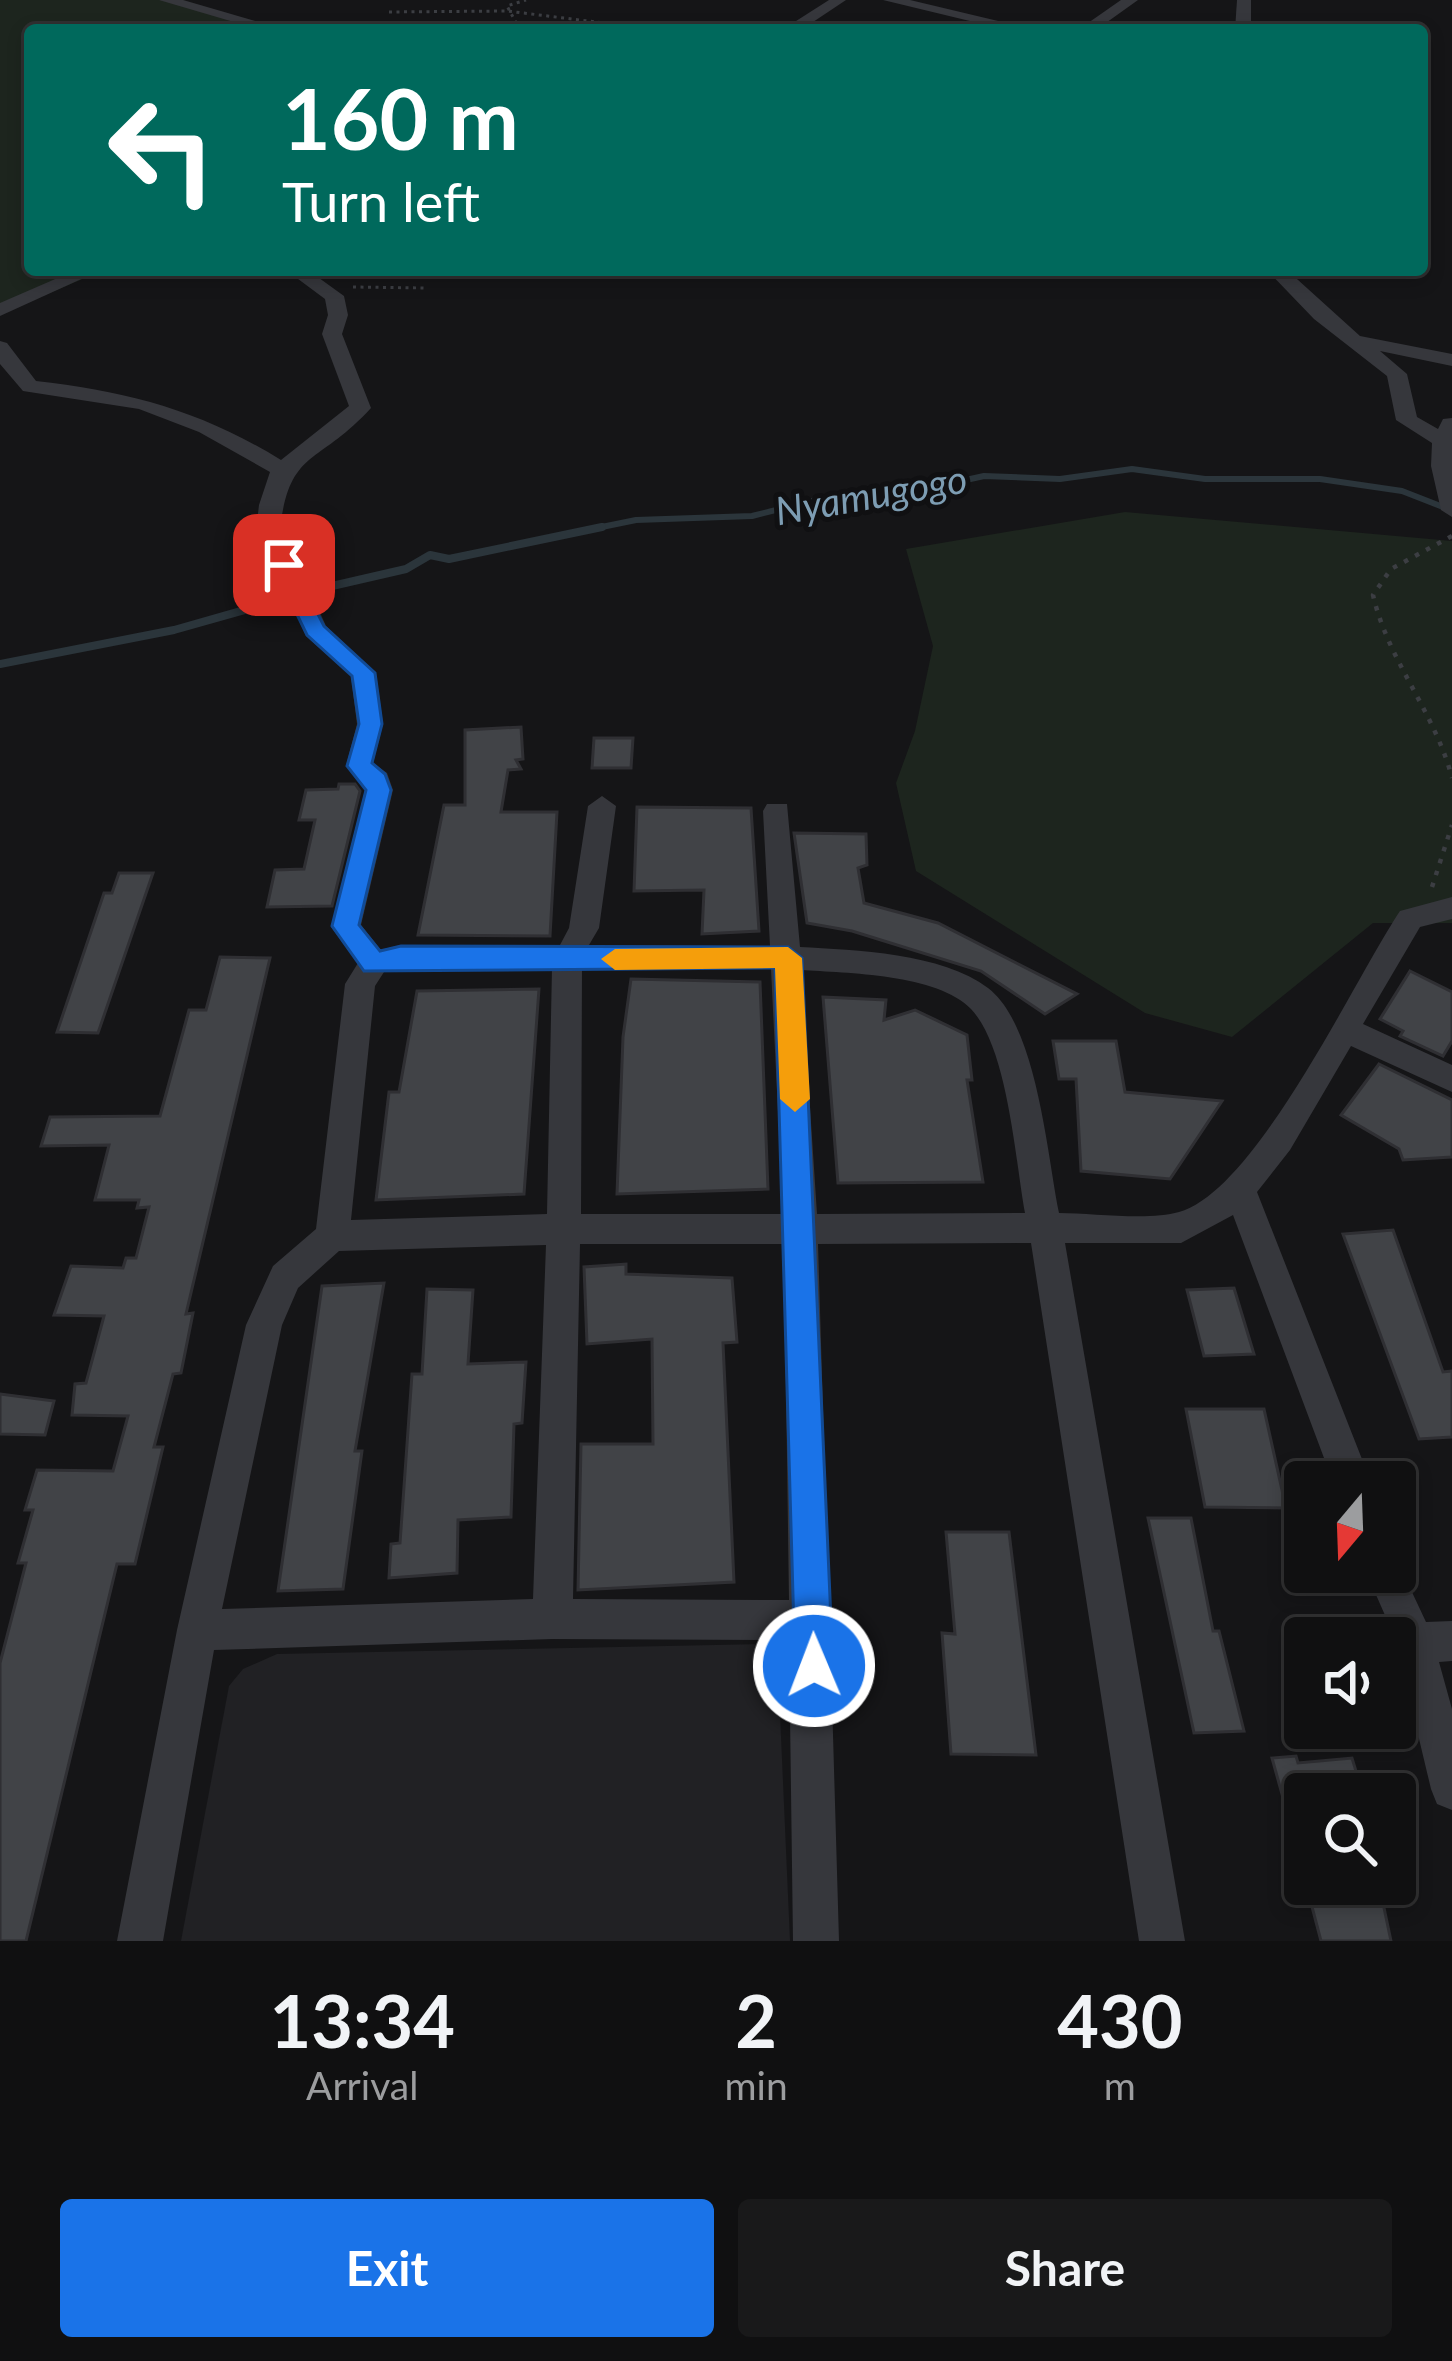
<!DOCTYPE html>
<style>
:root{--surface:#101011;--page:#19191a;--text:#f1f3f6;--muted:#9c9d9f;--line:#303031;--accent:#1a73e8}
body{margin:0;font-family:Lato,sans-serif;background:var(--page);color:var(--text);height:100vh;display:flex;flex-direction:column;font-size:45px;white-space:nowrap}
*{box-sizing:border-box;margin:0}
p{font-size:39px;color:var(--muted)}
.icon{flex:none;width:66px;height:66px;fill:none;stroke:currentColor;stroke-width:2;stroke-linecap:round;stroke-linejoin:round}
.map{position:relative;height:1941px;overflow:hidden}
.sheet{display:flex;flex-direction:column;background:var(--surface);flex:1}
.sheet>*{flex:none}
.hud{position:absolute;left:24px;top:24px;width:1404px;height:252px;border-radius:12px;box-shadow:0 6px 18px #0003,0 0 0 3px var(--line);background:#00695c;color:#fff;overflow:hidden}
.needle{width:78px;rotate:199deg}
.controls{position:absolute;left:1284px;top:1461px;display:grid;gap:24px}
.controls a{display:grid;place-items:center;width:132px;height:132px;border-radius:12px;background:var(--surface);box-shadow:0 6px 18px #0003,0 0 0 3px var(--line);font-size:60px}
.pin{position:absolute;display:grid;place-items:center;width:102px;height:102px;color:#fff;margin:-51px;border-radius:24px;box-shadow:0 6px 18px #0006}
.me{position:absolute;width:132px;margin:-66px;rotate:359deg;stroke-linejoin:round;filter:drop-shadow(0 0 9px #0008)}
.turn{display:flex;align-items:center;gap:42px;height:252px;padding:0 60px;font-size:54px}
.turn .icon{width:156px;height:156px;stroke-width:2.5}
.turn b{display:block;font-size:84px;line-height:102px}
.eta{display:flex;justify-content:space-evenly;align-items:center;height:204px;text-align:center}
.eta b{font-size:72px;font-weight:700;line-height:84px}
.cta{display:flex;gap:24px;margin-top:auto;padding:24px 60px}
.cta a{flex:1;height:138px;border-radius:12px;background:var(--accent);color:#fff;font-size:48px;font-weight:700;line-height:138px;text-align:center}
.cta a+a{background:var(--page);color:var(--text)}
.map>svg:first-child{display:block}
.built{fill:#212124}
.green{fill:#1d251e}
.lines{fill:none;stroke-linecap:round;stroke-linejoin:round}
.stream-far1{stroke:#2b353b;stroke-width:6}
.stream{stroke:#2b353b;stroke-width:8}
.building{fill:#414347;stroke:#2f2f33;stroke-width:3}
.path-far1{stroke:#3c3e43;stroke-width:3;stroke-dasharray:3 4.5;stroke-linecap:butt}
.path{stroke:#3c3e43;stroke-width:4.5;stroke-dasharray:4.5 8;stroke-linecap:butt}
.minor{fill:#36373c;fill-rule:evenodd}
.route{fill:#1a73e8;stroke:#114b97;stroke-width:3}
.slow{fill:#f59e0b}
.labels{text-anchor:middle;stroke-width:10;stroke-linejoin:round;paint-order:stroke}
.far-water-label{font-size:39px;font-style:italic;fill:#7d9db3;stroke:#101012}
</style>
<div class="map">
<svg width="1452" height="1941" viewBox="0 0 1452 1941">
<rect width="100%" height="100%" fill="#151517"/>
<polygon class="built" points="766,1644 779,1691 790,1941 181,1941 229,1686 243,1669 277,1654"/>
<g class="green">
<polygon points="0,0 163,0 272,30 30,30 30,270 104,270 0,314"/>
<polygon points="1125,512 1452,541 1452,923 1373,923 1232,1037 1145,1013 916,871 896,783 915,731 933,646 906,549"/>
</g>
<g class="lines">
<polyline class="stream-far1" points="587,530 636,520 752,516 828,497 884,498 984,476 1060,479 1132,469 1205,479 1320,479 1402,491 1443,507"/>
<g class="stream">
<polyline points="306,592 406,569 430,555 449,559 602,527"/>
<polyline points="0,664 174,630 294,596"/>
</g>
</g>
<g class="building">
<polygon points="521,727 523,759 516,760 521,769 508,770 501,812 557,812 550,936 418,935 444,805 465,805 465,730"/>
<polygon points="594,738 633,738 631,768 592,768"/>
<polygon points="339,784 355,784 360,791 332,906 267,907 275,870 304,869 315,820 299,820 306,790 338,789"/>
<polygon points="637,807 751,808 759,931 702,934 704,890 634,891"/>
<polygon points="794,833 866,834 867,865 858,868 864,903 938,923 1077,994 1045,1014 981,971 852,931 807,923"/>
<polygon points="119,873 153,873 98,1033 57,1032 104,893 112,893"/>
<polygon points="220,957 270,958 186,1314 193,1313 181,1373 173,1374 154,1447 163,1447 135,1564 117,1564 26,1941 0,1941 0,1663 26,1563 18,1563 33,1510 25,1510 37,1470 113,1471 128,1416 72,1415 75,1384 86,1383 104,1316 54,1315 71,1266 123,1268 126,1258 136,1258 149,1207 137,1208 139,1200 95,1200 109,1145 41,1146 50,1117 160,1116 189,1010 206,1010"/>
<polygon points="1410,971 1452,992 1452,1041 1443,1056 1400,1036 1403,1031 1380,1019"/>
<polygon points="631,979 760,982 768,1189 617,1194 623,1037"/>
<polygon points="539,989 524,1194 376,1200 389,1092 399,1092 417,991"/>
<polygon points="823,997 886,1000 884,1020 915,1010 967,1035 972,1080 967,1080 983,1182 838,1183"/>
<polygon points="1053,1041 1116,1041 1125,1092 1222,1101 1170,1179 1081,1171 1076,1079 1059,1079"/>
<polygon points="1379,1064 1452,1100 1452,1157 1403,1160 1399,1149 1341,1115"/>
<polygon points="1393,1230 1443,1372 1452,1371 1452,1437 1419,1439 1343,1234"/>
<polygon points="626,1264 626,1274 732,1278 737,1342 723,1343 734,1582 578,1590 581,1444 653,1444 652,1339 587,1344 584,1267"/>
<polygon points="384,1283 355,1451 362,1451 343,1589 278,1591 322,1286"/>
<polygon points="1234,1288 1254,1354 1204,1356 1187,1290"/>
<polygon points="427,1289 473,1290 468,1364 526,1362 522,1423 514,1424 511,1517 458,1520 457,1573 389,1578 391,1544 400,1543 412,1374 422,1374"/>
<polygon points="0,1394 54,1401 45,1435 0,1434"/>
<polygon points="1186,1409 1264,1409 1286,1508 1205,1507"/>
<polygon points="1148,1518 1191,1518 1213,1631 1219,1631 1244,1731 1194,1733"/>
<polygon points="946,1532 1009,1532 1036,1755 951,1754 942,1633 955,1634"/>
<polygon points="1296,1756 1298,1763 1352,1758 1363,1794 1305,1794 1305,1851 1298,1852 1272,1758"/>
<polygon points="1306,1884 1379,1884 1391,1941 1321,1941"/>
</g>
<g class="lines">
<g class="path-far1">
<polyline points="389,12 507,11 661,30"/>
<polyline points="520,30 507,6 526,0"/>
<polyline points="353,287 425,288"/>
</g>
<g class="path">
<path d="M1452 536 1391 569 1373 595C1388 661 1435 712 1452 778"/>
<polyline points="1432,887 1452,825"/>
</g>
<g class="minor">
<polygon points="159,0 183,0 286,30 261,30"/>
<polygon points="829,0 846,0 801,30 782,30"/>
<polygon points="883,0 910,0 1036,30 1007,30"/>
<polygon points="1121,0 1138,0 1096,30 1078,30"/>
<polygon points="1237,0 1251,0 1251,30 1235,30"/>
<polygon points="76,270 101,270 0,316 0,303"/>
<path d="M286 270H308L344 296 348 315 342 334 371 408C313 471 287 445 278 546L305 579 326 626 376 673 383 724 373 763 387 773 393 790 361 925 381 950 401 945H560L569 928 588 806 602 796 616 806 599 928 589 945 770 946 763 811 767 804H787L800 947C855 950 942 953 988 988 1037 1025 1047 1154 1059 1213 1092 1213 1149 1221 1179 1212 1256 1191 1354 980 1400 911L1452 897V919L1420 927 1363 1024 1452 1065V1092L1351 1046 1290 1150 1257 1192 1371 1482H1333L1233 1215 1181 1243H1065L1185 1941H1139L1031 1243 818 1244 829 1608 834 1620 830 1631 839 1941H793L789 1640 552 1639 214 1650 163 1941H117L177 1630 246 1325 273 1266 316 1229 345 984 358 963 331 927 365 790 346 766 357 724 351 676 306 636 282 581 254 547 259 505 270 472 199 432 139 409 23 391 0 364V341L7 343 36 381C127 391 202 411 281 460L349 406 322 334 328 315 325 299ZM401 967 552 968 547 1214 351 1220 375 986 384 972ZM582 968 771 969 783 1214H581ZM801 970C846 973 938 974 971 1009 1008 1048 1015 1159 1025 1213L817 1214ZM580 1244H784L789 1600 573 1599ZM546 1245 533 1599 222 1609 282 1325 298 1288 339 1251Z"/>
<polygon points="1267,270 1287,270 1360,336 1452,354 1452,366 1380,351 1407,374 1417,417 1438,429 1443,419 1452,418 1452,517 1441,510 1431,466 1432,443 1396,420 1387,376 1314,319"/>
<polygon points="1395,1556 1426,1622 1452,1621 1452,1661 1439,1662 1452,1709 1452,1810 1437,1804 1431,1789 1395,1638 1366,1572 1395,1572"/>
</g>
</g>
<polygon class="route" points="276,561 291,561 324,626 375,673 382,724 372,763 385,774 391,790 359,925 380,951 401,946 788,947 802,958 833,1666 827,1679 814,1685 801,1679 795,1666 775,968 364,971 332,926 366,790 347,766 359,724 352,676 307,635 273,565"/>
<polygon class="slow" points="788,947 802,958 810,1099 795,1112 780,1099 775,968 615,970 601,959 615,949"/>
<g class="labels">
<g class="far-water-label">
<text transform="translate(871 495) rotate(-10)" y="14">Nyamugogo</text>
</g>
</g>
</svg>
<div class="controls">
<a><svg class="needle" viewBox="-14 -14 28 28"><path d="M0-13l5 13h-10z" fill="#e53935"/><path d="M0 13l5-13h-10z" fill="#9c9d9f"/></svg></a>
<a><svg class="icon" aria-label="sound" viewBox="0 0 24 24"><path d="M4 9h4l5-4v14l-5-4H4zM17 9q2 3 0 6"/></svg></a>
<a><svg class="icon" aria-label="search" viewBox="0 0 24 24"><circle cx="10" cy="10" r="6"/><path d="M15 15l6 6"/></svg></a>
</div>
<div class="pin" style="left:284px;top:565px;background:#d93025"><svg class="icon" aria-label="arrive" viewBox="0 0 24 24"><path d="M6 21V4h12l-3 4 3 4H6"/></svg></div>
<svg class="me" style="left:814px;top:1666px" viewBox="-20 -20 40 40"><circle r="17" fill="#1a73e8" stroke="#fff" stroke-width="3"/><path d="M0-11L8 9 0 5-8 9z" fill="#fff"/></svg>
<div class="hud">
<div class="turn"><svg class="icon" aria-label="left" viewBox="0 0 24 24"><path d="M17 20v-9H6M10 6l-5 5 5 5"/></svg><div><b>160 m</b>Turn left</div></div>
</div>
</div>
<section class="sheet">
<div class="eta">
<div><b>13:34</b><p>Arrival</p></div>
<div><b>2</b><p>min</p></div>
<div><b>430</b><p>m</p></div>
</div>
<div class="cta"><a>Exit</a><a>Share</a></div>
</section>
